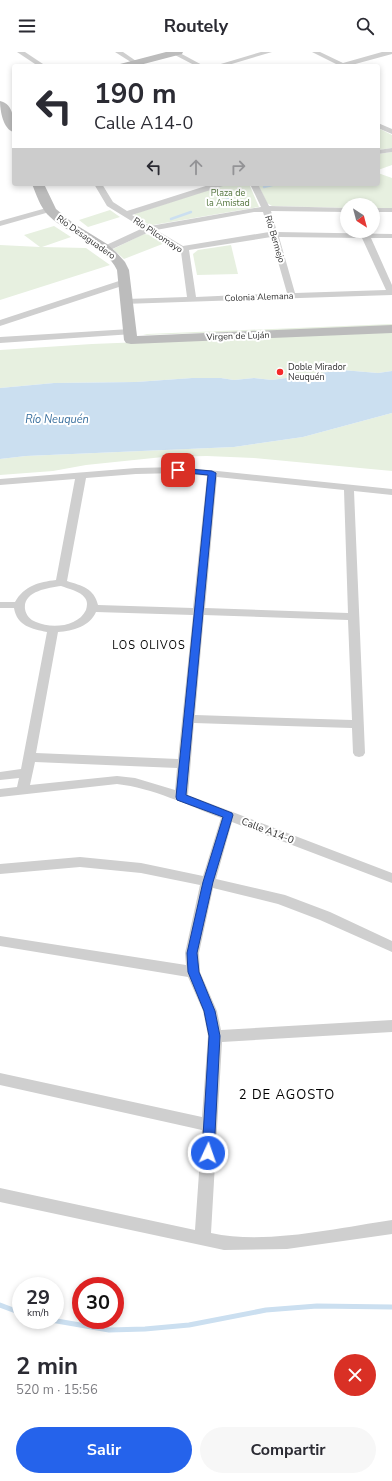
<!DOCTYPE html>
<html lang="es">
<meta charset="utf-8">
<style>
:root{--surface:#fff;--page:#f7f7f7;--text:#2b2b33;--muted:#7c7c81;--accent:#2563eb}
body{margin:0;font-family:"Nunito Sans",sans-serif;background:var(--page);color:var(--text);height:100vh;display:flex;flex-direction:column;font-size:15px;white-space:nowrap}
*{box-sizing:border-box;margin:0}
p{font-size:13px;color:var(--muted)}
.icon{flex:none;width:22px;height:22px;fill:none;stroke:currentColor;stroke-width:2;stroke-linecap:round;stroke-linejoin:round}
.map{position:relative;height:1289px;overflow:hidden}
.side{display:flex;flex-direction:column;background:var(--surface);flex:1}
.side>*{flex:none}
.guide{position:absolute;left:12px;top:12px;width:368px;height:122px;border-radius:4px;box-shadow:0 2px 6px #0003;background:#fff;color:var(--text);overflow:hidden}
.needle{width:26px;rotate:144deg}
.controls{position:absolute;left:340px;top:146px;display:grid;gap:8px}
.controls a{display:grid;place-items:center;width:40px;height:40px;border-radius:50%;background:var(--surface);box-shadow:0 2px 6px #0003;font-size:20px}
.speed{position:absolute;left:12px;top:1225px;display:flex;gap:8px;font-size:20px;font-weight:700;text-align:center}
.speed>*{display:grid;place-content:center;width:52px;height:52px;border-radius:50%;background:var(--surface);box-shadow:0 2px 6px #0003;line-height:1}
.speed small{font-size:10px;font-weight:400}
.speed .limit{border:6px solid #d22;background:#fff;color:#111}
.pin{position:absolute;display:grid;place-items:center;width:34px;height:34px;color:#fff;margin:-17px;border-radius:8px;box-shadow:0 2px 6px #0006}
.me{position:absolute;width:44px;margin:-22px;rotate:3deg;stroke-linejoin:round;filter:drop-shadow(0 0 3px #0008)}
.turn{display:flex;align-items:center;gap:14px;height:84px;padding:0 16px;font-size:18px}
.turn .icon{width:52px;height:52px;stroke-width:2.5}
.turn b{display:block;font-size:28px;line-height:34px}
.lanes{display:flex;align-items:center;height:38px;padding:0 16px;background:#0003;justify-content:center;gap:20px;direction:ltr}
.lanes .off{opacity:.35}
.round{display:grid;place-items:center;flex:none;width:42px;height:42px;border-radius:21px;background:var(--page)}
.headline{display:flex;align-items:center;justify-content:space-between;height:68px;padding:0 16px}
h1{font-size:24px;font-weight:700;line-height:30px}
.cta{display:flex;gap:8px;margin-top:auto;padding:8px 16px}
.cta a{flex:1;height:46px;border-radius:24px;background:var(--accent);color:#fff;font-size:16px;font-weight:700;line-height:46px;text-align:center}
.cta a+a{background:var(--page);color:var(--text)}
header{display:flex;justify-content:space-between;align-items:center;height:52px;padding:0 16px;background:var(--surface);font-size:18px;font-weight:700}
.map>svg:first-child{display:block}
.green{fill:#e7f0e0}
.water{fill:#cbdff0}
.lines{fill:none;stroke-linecap:round;stroke-linejoin:round}
.stream-far1{stroke:#cbdff0;stroke-width:2.5}
.stream{stroke:#cbdff0;stroke-width:5}
.street{fill:#cfcfcf;fill-rule:evenodd}
.secondary{fill:#bcbcbc;fill-rule:evenodd}
.route{fill:#2563eb;stroke:#184099}
.poi-dot{fill:#f52929;stroke:#fff;stroke-width:1.5}
.labels{text-anchor:middle;stroke-width:4;stroke-linejoin:round;paint-order:stroke}
.far-park-label{font-size:9px;fill:#51733a;stroke:#fff}
.far-street-label{font-size:9px;fill:#323232;stroke:#fff}
.far-poi-label{font-size:9px;fill:#323232;stroke:#fff;text-anchor:start}
.street-label{font-size:10px;fill:#323232;stroke:#fff}
.water-label{font-size:11px;font-style:italic;fill:#376e9d;stroke:#fff}
.neighbourhood-label{font-size:11px;letter-spacing:1px;fill:#000;stroke:#fff}
.near-neighbourhood-label{font-size:13px;letter-spacing:1px;fill:#000;stroke:#fff}
</style>
<header><svg class="icon" aria-label="menu" viewBox="0 0 24 24"><path d="M4 6h16M4 12h16M4 18h16"/></svg>Routely<svg class="icon" aria-label="search" viewBox="0 0 24 24"><circle cx="10" cy="10" r="6"/><path d="M15 15l6 6"/></svg></header>
<div class="map">
<svg width="392" height="1289" viewBox="0 0 392 1289">
<rect width="100%" height="100%" fill="#fff"/>
<g class="green">
<polygon points="378,76 392,83 392,96 378,98"/>
<polygon points="392,100 392,113 378,118 378,102"/>
<polygon points="378,121 392,126 392,157 373,157 373,153 347,153 347,156 272,154 267,151 258,132 378,132"/>
<polygon points="227,132 249,132 259,155 153,173 148,172 134,163 137,161"/>
<polygon points="110,158 120,165 88,175 79,168"/>
<polygon points="54,174 71,185 42,195 86,196 110,213 0,248 0,193 40,195 24,183"/>
<polygon points="144,182 151,183 165,191 124,207 113,197"/>
<polygon points="231,193 238,222 197,223 193,202 198,198"/>
<polygon points="392,272 392,275 143,283 147,282"/>
<polygon points="392,280 392,319 378,321 342,318 272,328 254,326 234,328 221,326 192,326 136,330 54,331 0,336 0,298 92,292"/>
<polygon points="392,361 392,419 254,406 207,404 163,405 86,413 53,419 0,423 0,407 26,404 234,395 303,385"/>
</g>
<polygon class="water" points="342,318 378,321 392,319 392,361 303,385 234,395 26,404 0,407 0,336 54,331 136,330 192,326 221,326 234,328 254,326 272,328"/>
<g class="lines">
<g class="stream-far1">
<polyline points="264,135 276,132"/>
<polyline points="217,151 229,147"/>
<polyline points="171,167 191,160"/>
</g>
<g class="stream">
<polyline points="0,1253 21,1261"/>
<polyline points="51,1268 109,1278 145,1277 189,1273 266,1258 317,1254 392,1255"/>
</g>
<g class="street">
<polygon points="17,0 25,0 46,14 38,14"/>
<polygon points="115,0 123,0 139,11 134,12"/>
<polygon points="172,0 178,0 204,14 196,14 173,2"/>
<polygon points="261,0 272,0 225,14 214,14"/>
<polygon points="312,0 320,0 343,11 382,0 392,0 392,2 348,14 335,14 336,12"/>
<polygon points="378,71 392,77 392,82 378,76"/>
<polygon points="392,96 392,100 378,102 378,98"/>
<path d="M94 132H102L113 150 127 159 212 132H224L223 134 132 163 150 174 261 155 250 132H258L269 154 347 156V160L271 159 277 180 392 182V186H371L392 233V243L123 252 122 250 126 247 187 245 181 200 149 180 108 199H102L101 197 102 195 143 176 107 154ZM254 160H263L269 180 183 194 156 178ZM271 185 287 241 196 245 189 198ZM279 185 362 186 386 238 295 241Z"/>
<polygon points="50,155 54,157 53,159 0,174 0,169"/>
<rect x="373" y="156" width="19" height="4"/>
<polygon points="125,227 129,230 128,232 0,274 0,268"/>
<polygon points="130,277 135,280 133,282 0,291 0,285"/>
<path d="M179 415 392 437V443L354 439 365 701 363 704 359 705 355 704 353 701 352 676 194 671 188 743 392 821V831L232 770 216 827 285 843 330 860 392 889V900L320 868 278 852 213 836 199 901 200 920 217 959 221 978 392 968V980L222 990 211 1181C266 1193 337 1176 392 1168V1182L287 1197 224 1198 0 1150V1136L195 1178 202 1078 0 1033V1021L202 1065 208 984 203 959 188 925 0 894V884L186 913 185 901 200 833 141 821 80 815 0 822V812L80 805 141 811 203 824 221 766C187 753 153 736 117 732L0 745V737L17 735 19 726 0 728V720L21 717 47 580C32 577 17 574 14 556H0V550H15C24 534 39 530 56 528L75 427 0 433V427L136 416ZM179 421 207 424 193 556 98 553C94 536 82 534 67 529L86 426 136 422ZM217 425 344 438 348 561 205 556ZM61 534C69 537 80 539 85 546 88 550 87 554 86 558 78 575 51 577 36 570 30 568 26 563 25 557 23 539 48 536 61 534ZM96 560 193 563 178 707 36 701 58 580C73 579 90 574 96 560ZM204 563 348 568 352 668 195 663ZM35 710 177 716 175 738 135 726 117 724 30 733Z"/>
</g>
<g class="secondary">
<polygon points="166,0 183,0 182,2 136,14 119,14 120,12"/>
<path d="M0 49C14 52 14 69 14 80 3 78 0 58 0 49Z"/>
<path d="M32 132H44L56 157 73 171 107 192 116 200 125 210 129 218 137 284 392 273V281L131 292 126 291 124 288 117 218C104 191 67 183 47 162 40 154 36 142 32 132Z"/>
</g>
</g>
<polygon class="route" points="176,416 212,419 216,421 186,743 232,761 233,763 213,830 197,901 199,920 215,959 220,984 214,1101 212,1105 208,1106 203,1105 202,1101 209,984 204,959 188,920 187,901 203,830 223,765 177,748 176,745 208,423 178,420 176,420"/>
<circle class="poi-dot" cx="280" cy="320" r="4"/>
<g class="labels">
<g class="far-park-label">
<text x="228" y="144">Plaza de<tspan x="228" dy="10">la Amistad</tspan></text>
</g>
<g class="far-street-label">
<text transform="translate(158 183) rotate(33)" y="3">Río Pilcomayo</text>
<text transform="translate(86 185) rotate(35)" y="3">Río Desaguadero</text>
<text transform="translate(275 187) rotate(73)" y="3">Río Bermejo</text>
<text transform="translate(259 245) rotate(-2)" y="3">Colonia Alemana</text>
<text transform="translate(238 284) rotate(-2)" y="3">Virgen de Luján</text>
</g>
<g class="far-poi-label">
<text x="288" y="318">Doble Mirador<tspan x="288" dy="10">Neuquén</tspan></text>
</g>
<g class="street-label">
<text transform="translate(268 778) rotate(21)" y="4">Calle A14-0</text>
</g>
<g class="water-label">
<text x="57" y="371">Río Neuquén</text>
</g>
<g class="neighbourhood-label">
<text x="149" y="597">LOS OLIVOS</text>
</g>
<g class="near-neighbourhood-label">
<text x="287" y="1047">2 DE AGOSTO</text>
</g>
</g>
</svg>
<div class="controls">
<a><svg class="needle" viewBox="-14 -14 28 28"><path d="M0-13l5 13h-10z" fill="#e53935"/><path d="M0 13l5-13h-10z" fill="#7c7c81"/></svg></a>
</div>
<div class="speed"><div>29<small>km/h</small></div><div class="limit">30</div></div>
<div class="pin" style="left:178px;top:418px;background:#d93025"><svg class="icon" aria-label="arrive" viewBox="0 0 24 24"><path d="M6 21V4h12l-3 4 3 4H6"/></svg></div>
<svg class="me" style="left:208px;top:1101px" viewBox="-20 -20 40 40"><circle r="17" fill="#2563eb" stroke="#fff" stroke-width="3"/><path d="M0-11L8 9 0 5-8 9z" fill="#fff"/></svg>
<div class="guide">
<div class="turn"><svg class="icon" aria-label="left" viewBox="0 0 24 24"><path d="M17 20v-9H6M10 6l-5 5 5 5"/></svg><div><b>190 m</b>Calle A14-0</div></div>
<div class="lanes"><svg class="icon" aria-label="left" viewBox="0 0 24 24"><path d="M17 20v-9H6M10 6l-5 5 5 5"/></svg><svg class="icon off" aria-label="ahead" viewBox="0 0 24 24"><path d="M12 20V5M6 11l6-6 6 6"/></svg><svg class="icon off" aria-label="right" viewBox="0 0 24 24"><path d="M7 20v-9h11M14 6l5 5-5 5"/></svg></div>
</div>
</div>
<section class="side">
<div class="headline"><div><h1>2 min</h1><p>520 m · 15:56</p></div><a class="round" style="background:#d93025;color:#fff"><svg class="icon" aria-label="close" viewBox="0 0 24 24"><path d="M6 6l12 12M18 6L6 18"/></svg></a></div>
<div class="cta"><a>Salir</a><a>Compartir</a></div>
</section>
